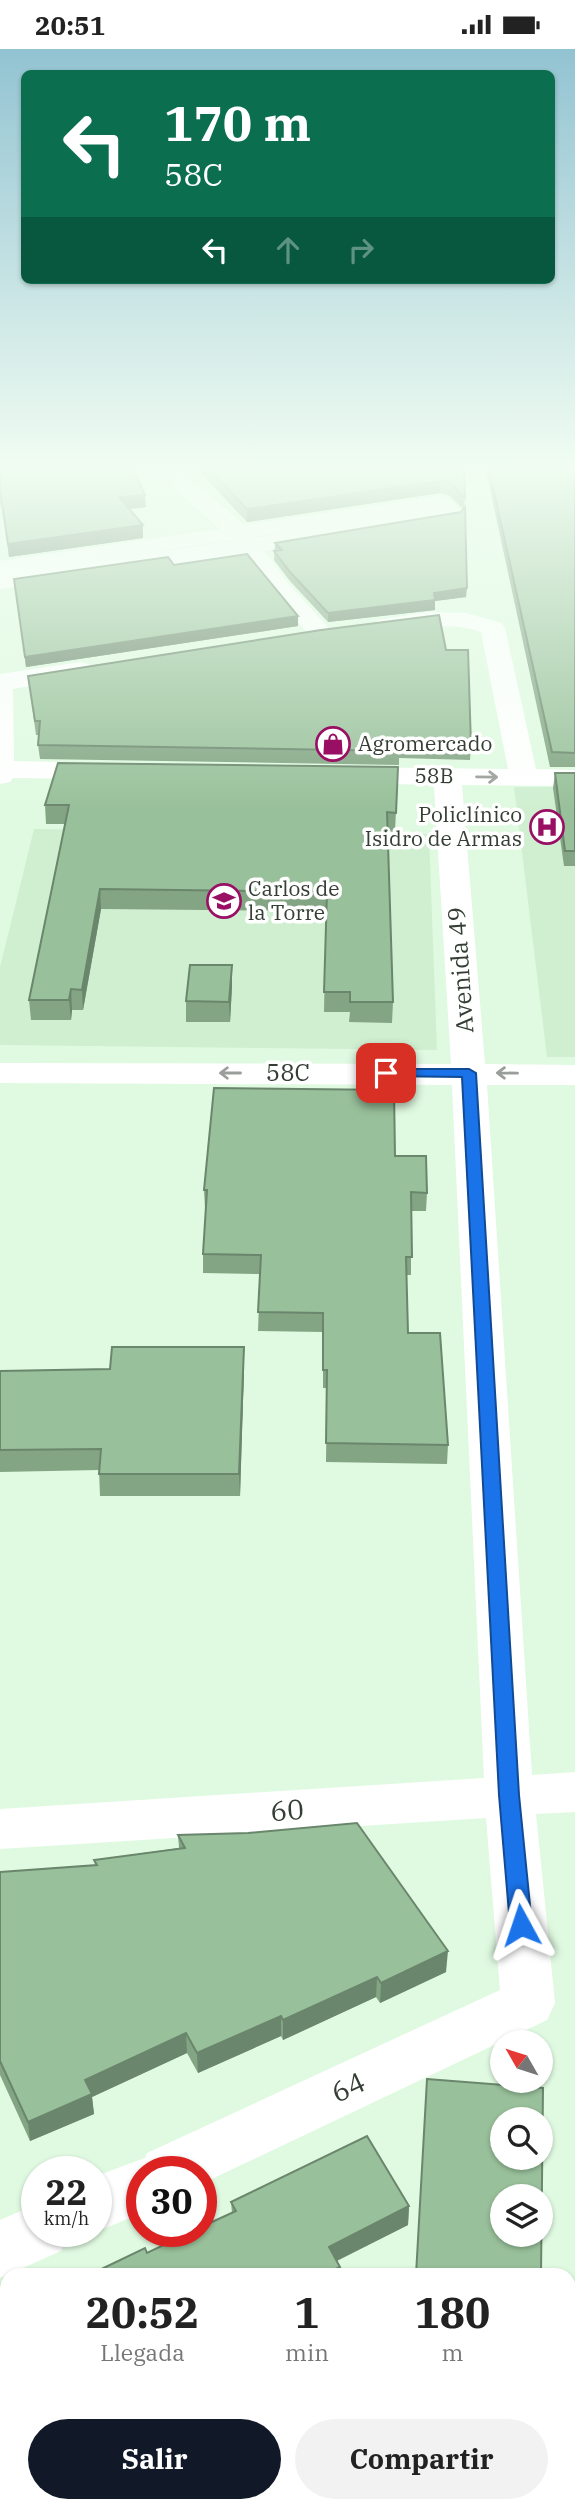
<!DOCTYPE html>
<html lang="es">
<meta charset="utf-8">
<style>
:root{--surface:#fff;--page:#f2f2f2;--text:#222;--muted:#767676;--accent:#111827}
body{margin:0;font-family:"IBM Plex Serif",serif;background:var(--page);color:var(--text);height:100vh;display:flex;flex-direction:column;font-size:26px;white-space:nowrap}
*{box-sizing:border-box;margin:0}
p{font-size:23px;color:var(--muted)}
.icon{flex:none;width:38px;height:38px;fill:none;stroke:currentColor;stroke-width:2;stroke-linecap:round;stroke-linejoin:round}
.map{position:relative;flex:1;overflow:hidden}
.panel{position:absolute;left:0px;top:2219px;width:576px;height:245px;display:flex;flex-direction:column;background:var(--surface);border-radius:21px 21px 0 0;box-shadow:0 2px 5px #0004}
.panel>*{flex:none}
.top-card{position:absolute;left:21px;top:21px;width:534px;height:214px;border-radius:10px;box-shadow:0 2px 5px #0004;background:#0b6e4f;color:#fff;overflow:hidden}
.needle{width:46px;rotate:309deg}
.fabs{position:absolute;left:490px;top:1981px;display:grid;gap:14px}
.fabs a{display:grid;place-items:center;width:63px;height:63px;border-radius:50%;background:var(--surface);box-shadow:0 2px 5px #0004;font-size:35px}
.speed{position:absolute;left:21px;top:2107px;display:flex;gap:14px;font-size:35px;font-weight:700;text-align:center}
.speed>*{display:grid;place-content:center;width:91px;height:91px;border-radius:50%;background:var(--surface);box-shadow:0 2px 5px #0004;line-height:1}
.speed small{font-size:18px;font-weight:400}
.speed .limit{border:10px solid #d22;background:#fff;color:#111}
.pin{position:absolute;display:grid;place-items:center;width:60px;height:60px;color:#fff;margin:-30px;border-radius:14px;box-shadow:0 4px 10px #0006}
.me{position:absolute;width:77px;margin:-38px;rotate:355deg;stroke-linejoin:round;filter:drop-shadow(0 0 5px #0008)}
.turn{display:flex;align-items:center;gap:24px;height:147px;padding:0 28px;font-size:32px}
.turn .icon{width:91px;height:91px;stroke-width:2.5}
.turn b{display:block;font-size:49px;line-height:60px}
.lanes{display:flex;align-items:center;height:66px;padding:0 28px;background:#0003;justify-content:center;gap:35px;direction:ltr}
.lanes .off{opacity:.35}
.eta{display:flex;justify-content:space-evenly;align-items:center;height:119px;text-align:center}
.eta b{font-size:42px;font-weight:800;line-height:49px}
.action{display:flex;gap:14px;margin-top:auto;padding:14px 28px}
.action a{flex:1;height:80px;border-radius:42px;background:var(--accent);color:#fff;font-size:28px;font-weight:800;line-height:80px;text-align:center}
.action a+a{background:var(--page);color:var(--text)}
.status{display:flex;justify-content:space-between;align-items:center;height:49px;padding:0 35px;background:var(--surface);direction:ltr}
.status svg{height:19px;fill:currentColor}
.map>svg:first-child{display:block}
.built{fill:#d0efd1}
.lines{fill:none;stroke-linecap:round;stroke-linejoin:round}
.minor{fill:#fff;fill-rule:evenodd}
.wall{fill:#83a584}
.shaded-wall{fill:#6a866c}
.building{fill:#98c09a;stroke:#6a866c;stroke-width:2;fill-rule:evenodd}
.oneway{stroke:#9a9e9a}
.route{fill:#1a73e8;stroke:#114b97;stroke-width:2}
.labels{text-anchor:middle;stroke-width:7;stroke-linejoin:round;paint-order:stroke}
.far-poi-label{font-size:21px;fill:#343e34;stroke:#fff;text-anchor:start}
.far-street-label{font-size:21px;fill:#343e34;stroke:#fff}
.street-label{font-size:24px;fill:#343e34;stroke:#fff}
.near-street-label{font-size:28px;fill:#343e34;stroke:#fff}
</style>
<div class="status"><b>20:51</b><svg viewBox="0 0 49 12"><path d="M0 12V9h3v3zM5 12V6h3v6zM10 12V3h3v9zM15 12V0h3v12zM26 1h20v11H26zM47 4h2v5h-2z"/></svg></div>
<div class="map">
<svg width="575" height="2464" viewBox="0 0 575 2464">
<rect width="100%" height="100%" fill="#e0fae1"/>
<g class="built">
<polygon points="514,738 575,738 575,1008 547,1008"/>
<polygon points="34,780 429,785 437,1001 0,996 0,918"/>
</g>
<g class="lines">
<g class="minor">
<path d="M165 416H186L193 432 244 476 440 447 448 449 463 464 460 469 452 471 264 502 288 534 333 584 330 589 321 591 312 589 272 544 243 505 0 540V512L220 480 175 440ZM338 476 255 489 254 488ZM233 491 234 492 34 521Z"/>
<path d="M427 563 466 564 502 574 505 579 536 720 575 721V737L462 736 485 1015 575 1016V1036H487L532 1726 575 1723V1763L536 1765 555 1954 547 1971 201 2135V2123H142V2164L96 2183 93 2182H96V2127L145 2109 147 2104 500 1941 486 1769 0 1800V1760L484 1729 452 1036 0 1034V1014L451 1015 434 736 345 734 335 732 331 726 335 720 345 718 508 720 481 583C459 575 436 577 413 580 401 581 390 584 378 581L375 576 378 571Z"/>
<polygon points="81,613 90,616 94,621 90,626 13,640 14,712 106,714 116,716 120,722 116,728 106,730 13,729 10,733 0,735 0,625"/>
<polygon points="37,2155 37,2182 69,2182 61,2202 0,2229 0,2171"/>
</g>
</g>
<g class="wall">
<polygon points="0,416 146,458 129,460 143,489 9,508 1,453 0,460"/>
<polygon points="193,416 575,416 575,718 550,718 485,417 464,419 466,548 435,552 435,561 328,573 290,532 274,511 275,494 461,463 463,460 450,447 440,444 247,473"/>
<polygon points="174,516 298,567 298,577 26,618 14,530"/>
<polygon points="446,601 471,697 470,711 399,709 399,716 40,710 38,696 39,686 36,686 28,627"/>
<polygon points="398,718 395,783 387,782 393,953 392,974 349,973 350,963 324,963 326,862 101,860 83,961 72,961 71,971 31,971 29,951 65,775 46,775 45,756"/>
<polygon points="555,724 575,724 575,817 564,817 553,739"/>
<polygon points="232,937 230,973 186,973 186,952"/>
<polygon points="395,1107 427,1144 426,1162 411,1162 411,1226 406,1226 408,1284 448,1396 447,1415 326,1413 327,1339 323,1339 323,1283 258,1282 260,1225 203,1224 203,1205 206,1159 205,1159 204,1141"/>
<polygon points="244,1298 244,1320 240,1447 100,1447 99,1421 0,1423 0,1322 110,1320"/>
<polygon points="178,1786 446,1923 380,1954 376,1948 283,1991 281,1987 198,2024 187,2004 92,2048 94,2065 30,2092 0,2026 0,1823 95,1816 94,1811 179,1799"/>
<polygon points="231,2153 409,2157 408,2176 337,2212 340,2218 339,2226 89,2226 147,2204 232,2164"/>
<polygon points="90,2457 226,2457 213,2464 93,2464"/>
</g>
<g class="shaded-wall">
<polygon points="463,416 485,416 485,417 463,419"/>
<polygon points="440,432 440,444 247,473 247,460"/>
<polygon points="145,446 146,458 120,461 119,448"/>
<polygon points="143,476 143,489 9,508 8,495"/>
<polygon points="467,539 466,548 435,552 435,561 328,573 328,564 434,544"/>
<polygon points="298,567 298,577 26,618 25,608"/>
<polygon points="100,840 101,860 83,961 82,941"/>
<polygon points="232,916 232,937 230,973 229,953"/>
<polygon points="71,940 72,961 71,971 69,951"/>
<polygon points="244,1298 244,1320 240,1447 239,1425"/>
<polygon points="448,1902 446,1923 380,1954 381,1934"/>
<polygon points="377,1928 376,1948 283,1991 283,1971"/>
<polygon points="281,1967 281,1987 198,2024 197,2004"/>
<polygon points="186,1984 187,2004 92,2048 94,2065 30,2092 28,2073 85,2031"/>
<polygon points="409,2157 408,2176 328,2216 329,2198"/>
<polygon points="340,2218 339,2226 323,2226"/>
<polygon points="7,2401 7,2421 0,2424 0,2405"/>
<polygon points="192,2457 226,2457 213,2464 179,2464"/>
</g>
<g class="building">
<polygon points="0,416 131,416 145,446 119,448 143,476 8,495 0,440 0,442"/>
<polygon points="205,416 464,416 465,449 450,434 440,432 247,460"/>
<polygon points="488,416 575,416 575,704 552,703"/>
<polygon points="465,458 467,539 434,544 435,551 328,564 290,523 274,502 282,501 275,494 461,463"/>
<polygon points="247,505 298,567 25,608 14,530 168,508 174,516"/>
<polygon points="439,566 446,601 468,601 471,697 400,695 399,702 38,696 40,672 35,672 28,627 321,581"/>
<polygon points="58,714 398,718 396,764 387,763 393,953 350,953 350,943 324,943 327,843 100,840 82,941 71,940 69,951 29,951 69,756 45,756"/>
<polygon points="555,724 575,724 575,802 565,802"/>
<polygon points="190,916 232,916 229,953 186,952"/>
<polygon points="214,1039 394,1041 395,1107 426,1107 427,1144 411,1143 412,1208 406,1208 408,1284 440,1284 448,1396 326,1394 327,1321 323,1321 323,1264 258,1263 261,1206 203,1205 207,1141 204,1141"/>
<polygon points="112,1298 244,1298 239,1425 99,1425 101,1400 0,1401 0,1322 110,1320"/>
<polygon points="357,1774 448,1902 381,1934 377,1928 283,1971 281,1967 197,2004 186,1984 85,2031 92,2045 28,2073 0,2012 0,1823 97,1816 94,1811 185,1799 178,1786 248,1784"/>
<path d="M427 2030 543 2039 541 2226H416ZM502 2070H541V2109H502ZM502 2147H541V2186H502Z"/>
<polygon points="367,2087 409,2157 329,2198 340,2218 323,2226 89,2226 145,2199 147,2204 193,2182 201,2182 201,2178 236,2162 231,2153"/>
<polygon points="7,2267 7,2401 0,2405 0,2270"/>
<polygon points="95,2457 192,2457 179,2464 98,2464"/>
</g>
<defs><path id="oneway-shaft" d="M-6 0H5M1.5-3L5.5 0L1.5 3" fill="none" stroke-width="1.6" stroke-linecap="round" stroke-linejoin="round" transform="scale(1.75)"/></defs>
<g class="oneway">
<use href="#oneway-shaft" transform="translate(487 728) rotate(1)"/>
<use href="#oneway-shaft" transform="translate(230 1024) rotate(180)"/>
<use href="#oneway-shaft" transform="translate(507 1024) rotate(-179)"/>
</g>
<linearGradient id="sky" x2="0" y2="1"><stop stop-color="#92c3d2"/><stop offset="0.55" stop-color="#f1fdf2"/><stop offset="1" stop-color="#f1fdf2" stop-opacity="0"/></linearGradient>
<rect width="575" height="761" fill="url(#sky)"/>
<polygon class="route" points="386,1020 469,1020 476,1024 519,1746 532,1876 529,1882 521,1885 513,1882 510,1876 499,1746 462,1028 381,1027 379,1024"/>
<defs>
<g id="shop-ring" transform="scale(1.75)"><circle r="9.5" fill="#fff" stroke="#980f63" stroke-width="1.5"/><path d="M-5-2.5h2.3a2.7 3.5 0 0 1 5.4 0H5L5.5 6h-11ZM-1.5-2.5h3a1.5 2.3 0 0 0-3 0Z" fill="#980f63"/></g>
<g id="hospital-ring" transform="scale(1.75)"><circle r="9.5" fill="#fff" stroke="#980f63" stroke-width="1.5"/><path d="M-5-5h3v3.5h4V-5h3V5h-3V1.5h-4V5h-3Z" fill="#980f63"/></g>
<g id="school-ring" transform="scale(1.75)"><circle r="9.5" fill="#fff" stroke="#980f63" stroke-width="1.5"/><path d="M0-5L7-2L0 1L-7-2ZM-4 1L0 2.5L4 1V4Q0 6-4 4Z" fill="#980f63"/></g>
</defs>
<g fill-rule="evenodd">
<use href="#shop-ring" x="333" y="695"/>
<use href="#hospital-ring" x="547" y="778"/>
<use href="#school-ring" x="224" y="852"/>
</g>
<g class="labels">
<g class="far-poi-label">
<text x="358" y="702">Agromercado</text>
<text x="522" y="773" text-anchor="end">Policlínico<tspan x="522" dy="24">Isidro de Armas</tspan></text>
<text x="248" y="847">Carlos de<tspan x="248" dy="24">la Torre</tspan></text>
</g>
<g class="far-street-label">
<text transform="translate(434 727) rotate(1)" y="7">58B</text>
</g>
<g class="street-label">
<text transform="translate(461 921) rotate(-94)" y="8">Avenida 49</text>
<text x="288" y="1032">58C</text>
</g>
<g class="near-street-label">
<text transform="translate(287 1761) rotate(-4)" y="10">60</text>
<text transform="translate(348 2038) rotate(-25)" y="10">64</text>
</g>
</g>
</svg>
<div class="fabs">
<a><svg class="needle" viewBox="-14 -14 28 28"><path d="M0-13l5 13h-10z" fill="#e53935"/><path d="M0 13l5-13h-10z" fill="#767676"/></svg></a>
<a><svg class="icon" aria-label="search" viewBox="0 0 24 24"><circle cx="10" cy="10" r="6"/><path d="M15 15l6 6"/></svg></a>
<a><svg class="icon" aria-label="layers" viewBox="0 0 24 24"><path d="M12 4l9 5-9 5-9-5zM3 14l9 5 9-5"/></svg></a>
</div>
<div class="speed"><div>22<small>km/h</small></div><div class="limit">30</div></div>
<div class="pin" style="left:386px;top:1024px;background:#d93025"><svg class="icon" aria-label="arrive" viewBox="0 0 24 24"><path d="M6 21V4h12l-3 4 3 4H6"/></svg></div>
<svg class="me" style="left:521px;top:1876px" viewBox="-20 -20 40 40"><path d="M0-17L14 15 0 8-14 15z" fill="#1a73e8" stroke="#fff" stroke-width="4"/></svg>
<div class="top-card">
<div class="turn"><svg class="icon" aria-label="left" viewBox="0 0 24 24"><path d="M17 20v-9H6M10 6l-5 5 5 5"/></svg><div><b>170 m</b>58C</div></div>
<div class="lanes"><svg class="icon" aria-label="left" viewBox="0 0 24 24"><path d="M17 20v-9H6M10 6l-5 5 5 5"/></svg><svg class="icon off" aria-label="ahead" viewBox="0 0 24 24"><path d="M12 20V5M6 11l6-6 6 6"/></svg><svg class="icon off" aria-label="right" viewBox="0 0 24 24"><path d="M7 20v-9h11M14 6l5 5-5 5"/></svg></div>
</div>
<section class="panel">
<div class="eta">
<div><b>20:52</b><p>Llegada</p></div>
<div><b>1</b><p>min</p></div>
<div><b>180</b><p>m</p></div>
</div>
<div class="action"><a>Salir</a><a>Compartir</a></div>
</section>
</div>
